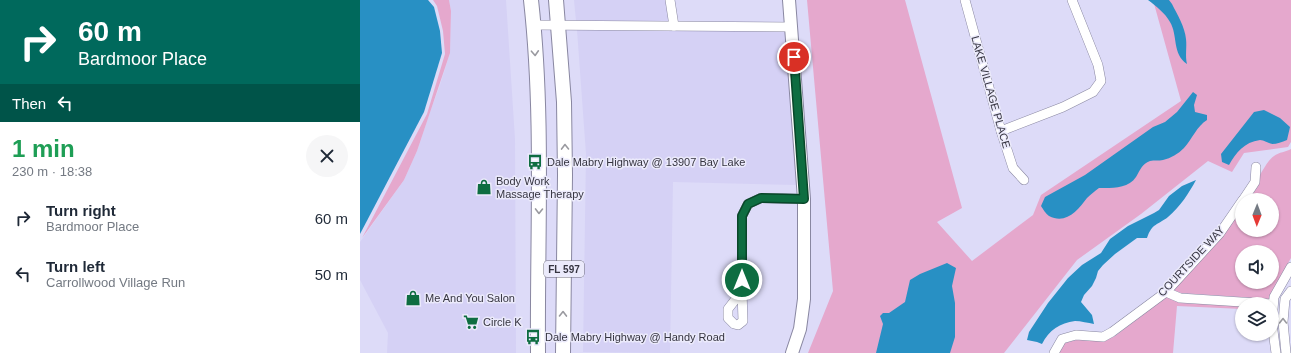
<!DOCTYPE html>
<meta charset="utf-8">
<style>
:root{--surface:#fff;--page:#f6f6f7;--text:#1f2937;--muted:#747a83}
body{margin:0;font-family:Arial,sans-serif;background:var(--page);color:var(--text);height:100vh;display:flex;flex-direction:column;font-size:15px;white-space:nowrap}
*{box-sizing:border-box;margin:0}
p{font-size:13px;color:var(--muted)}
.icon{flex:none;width:22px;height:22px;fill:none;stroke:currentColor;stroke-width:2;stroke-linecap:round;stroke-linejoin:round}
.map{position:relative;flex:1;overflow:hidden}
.drawer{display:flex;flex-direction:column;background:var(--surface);width:360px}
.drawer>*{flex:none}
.hud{background:#00695c;color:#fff;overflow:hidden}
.needle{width:26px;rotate:181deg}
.buttons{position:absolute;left:875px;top:193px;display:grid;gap:8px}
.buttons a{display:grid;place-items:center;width:44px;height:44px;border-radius:50%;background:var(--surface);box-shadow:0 1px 3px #0004;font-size:20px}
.pin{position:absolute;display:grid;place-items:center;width:34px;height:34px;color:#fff;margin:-17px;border:2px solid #fff;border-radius:50%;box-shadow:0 1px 4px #0007}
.me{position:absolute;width:44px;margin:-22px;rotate:0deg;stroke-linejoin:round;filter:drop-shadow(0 0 3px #0008)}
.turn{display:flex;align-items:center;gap:14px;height:84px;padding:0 12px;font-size:18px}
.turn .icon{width:52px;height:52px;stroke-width:2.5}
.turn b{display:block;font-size:28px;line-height:34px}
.then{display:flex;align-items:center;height:38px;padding:0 12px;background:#0003;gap:8px;font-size:15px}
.round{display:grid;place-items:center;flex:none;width:42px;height:42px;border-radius:21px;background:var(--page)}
.overview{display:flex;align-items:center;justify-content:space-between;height:68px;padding:0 12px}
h1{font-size:24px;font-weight:600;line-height:30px;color:#1e9e55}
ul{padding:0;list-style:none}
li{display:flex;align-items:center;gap:12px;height:56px;padding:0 12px}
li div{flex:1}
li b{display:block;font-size:15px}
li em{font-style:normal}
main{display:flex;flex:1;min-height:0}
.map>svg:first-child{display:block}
.built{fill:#d5d1f5}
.green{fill:#e5a8cd;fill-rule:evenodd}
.water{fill:#2890c4}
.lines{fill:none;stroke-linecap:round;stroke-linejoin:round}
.street-casing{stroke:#8987a1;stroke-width:10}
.secondary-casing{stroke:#8987a1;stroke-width:14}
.primary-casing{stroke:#8987a1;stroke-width:16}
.street{stroke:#fff;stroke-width:9}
.secondary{stroke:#fff;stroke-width:12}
.primary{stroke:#fff;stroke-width:14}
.oneway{stroke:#9a9aa0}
.route-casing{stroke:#09472a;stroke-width:10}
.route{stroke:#0e6d41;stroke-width:7}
.labels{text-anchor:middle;stroke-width:3;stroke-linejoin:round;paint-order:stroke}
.shield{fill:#ebeafb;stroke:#6c6b79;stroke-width:1}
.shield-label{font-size:10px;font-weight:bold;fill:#363541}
.street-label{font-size:11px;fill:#363541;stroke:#ebeafb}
.poi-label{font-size:11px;fill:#363541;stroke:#ebeafb;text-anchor:start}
</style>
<main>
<section class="drawer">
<div class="hud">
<div class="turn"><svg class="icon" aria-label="right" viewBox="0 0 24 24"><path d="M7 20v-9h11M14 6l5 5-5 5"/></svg><div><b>60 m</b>Bardmoor Place</div></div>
<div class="then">Then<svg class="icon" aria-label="left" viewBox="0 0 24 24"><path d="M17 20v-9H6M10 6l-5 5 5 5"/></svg></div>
</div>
<div class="overview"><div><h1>1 min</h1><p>230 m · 18:38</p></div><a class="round"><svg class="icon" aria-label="close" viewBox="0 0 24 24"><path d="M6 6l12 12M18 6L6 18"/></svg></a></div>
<ul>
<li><svg class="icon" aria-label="right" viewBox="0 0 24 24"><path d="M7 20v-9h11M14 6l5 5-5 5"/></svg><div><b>Turn right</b><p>Bardmoor Place</p></div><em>60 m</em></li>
<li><svg class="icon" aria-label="left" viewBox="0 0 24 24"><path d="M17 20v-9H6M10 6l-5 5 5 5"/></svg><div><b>Turn left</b><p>Carrollwood Village Run</p></div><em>50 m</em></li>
</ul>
</section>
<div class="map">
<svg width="931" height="353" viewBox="0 0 931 353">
<rect width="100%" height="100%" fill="#dddbf8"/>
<g class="built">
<polygon points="89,0 146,0 155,139 156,353 27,353 28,333 0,280 0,242 44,180 57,151 71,109 79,88 90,53 91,11"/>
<polygon points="214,0 306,0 309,21 216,21"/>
<polygon points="217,30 428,31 438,185 313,182 310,353 223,352 226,154"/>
</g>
<g class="green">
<polygon points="73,0 89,0 91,11 90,53 57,151 44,180 2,238 67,114 85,54 83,31 77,6"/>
<polygon points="447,0 545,0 602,208 577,222 612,261 673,215 681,195 821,101 793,0 931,0 931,142 928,147 884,153 872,172 848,161 781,214 717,260 644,353 448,353 473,291"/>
<path d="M931 149V258L910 295 909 299 821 293 813 290 882 209V230H912V200H888C893 189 905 162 914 156 919 152 926 152 931 149ZM882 252H912V282H882Z"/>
<polygon points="806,297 820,303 882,306 882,309 817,306 813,353 699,353 704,343 716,340 745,341 755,336"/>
</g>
<g class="water">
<polygon points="0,0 68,0 74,7 80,31 82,53 64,112 0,234"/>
<path d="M788 0H809L812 4C817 14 825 27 826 39 827 47 825 56 827 64 812 54 818 35 810 22 805 13 796 6 788 0Z"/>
<path d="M833 92 837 95 834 105 835 112 847 115V120C837 126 832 139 824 148 818 154 811 158 803 160 799 161 794 160 790 161 782 164 780 170 776 177 768 189 752 188 739 188 735 191 731 194 727 198 718 210 706 225 689 216 686 214 683 209 681 206L685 197 725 175 793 127 805 122 817 112Z"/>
<path d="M904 110 920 118 930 127 927 140C922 142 917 144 912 144 908 143 904 140 900 140 884 142 876 153 869 165L862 162 861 154 894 112Z"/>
<path d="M836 180C829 193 820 207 808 217 798 225 792 223 787 238H777L755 254 743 265 738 271 736 278 732 286 724 295 721 302 732 315 734 324C728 323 721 321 715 321 700 323 689 330 682 344L677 342 667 340 669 332 688 303 708 278 722 265 741 253 750 239 768 226 794 213 799 210 809 196 822 186Z"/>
<polygon points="587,263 596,268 592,286 595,303 595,337 590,353 516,353 523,324 520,316 523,313 529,313 545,302 550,280 560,274"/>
</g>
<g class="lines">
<g class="street-casing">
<g id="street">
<polyline points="310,0 314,26"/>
<polyline points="605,0 641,131 653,168 664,180"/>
<polyline points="173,25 432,27"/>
<polyline points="641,131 703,107 733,92 741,81 738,65 712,0"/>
<polyline points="883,200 895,182 896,167"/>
<polyline points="382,291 383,321 378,325 374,324 368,318 368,309 382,291 382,216 388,204 401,198 444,199"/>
<polyline points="806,292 820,298 913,304"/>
<polyline points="694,353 702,339 716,335 743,337 752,332 806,292 860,233 882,201"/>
<polyline points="916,353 912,323 914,297 931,267"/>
<polyline points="926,353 923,322 925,299 931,291"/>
</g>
</g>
<g class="secondary-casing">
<polyline id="secondary" points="429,0 444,199 444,299 440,329 432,353"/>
</g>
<g class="primary-casing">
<g id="primary">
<path d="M171 0C184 117 177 235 178 353"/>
<polyline points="196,0 204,102 205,175 203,353"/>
</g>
</g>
<use href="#street" class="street"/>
<use href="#secondary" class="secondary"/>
<use href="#primary" class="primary"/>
</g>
<defs><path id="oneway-chevron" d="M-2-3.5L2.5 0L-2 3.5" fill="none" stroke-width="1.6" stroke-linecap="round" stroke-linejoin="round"/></defs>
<g class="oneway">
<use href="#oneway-chevron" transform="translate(175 53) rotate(87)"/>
<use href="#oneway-chevron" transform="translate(205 147) rotate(-91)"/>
<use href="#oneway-chevron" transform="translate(179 211) rotate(91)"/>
<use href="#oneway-chevron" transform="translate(203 314) rotate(-89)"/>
<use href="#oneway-chevron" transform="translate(923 321) rotate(-90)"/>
</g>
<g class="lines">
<g class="route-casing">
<polyline id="route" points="382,280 382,216 388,204 401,198 444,199 434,57"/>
</g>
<use href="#route" class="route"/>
</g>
<defs>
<g id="bus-bare" transform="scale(1.2)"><path d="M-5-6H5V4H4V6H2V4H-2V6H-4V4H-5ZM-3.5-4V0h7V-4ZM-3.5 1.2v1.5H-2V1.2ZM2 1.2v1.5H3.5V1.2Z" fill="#0e6d41" stroke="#ebeafb" stroke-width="2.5" paint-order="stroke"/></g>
<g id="shop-bare" transform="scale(1.2)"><path d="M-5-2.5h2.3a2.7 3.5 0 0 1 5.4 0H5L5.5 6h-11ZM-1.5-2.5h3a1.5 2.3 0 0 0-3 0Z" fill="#0e6d41" stroke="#ebeafb" stroke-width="2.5" paint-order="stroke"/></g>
<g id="supermarket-bare" transform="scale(1.2)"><path d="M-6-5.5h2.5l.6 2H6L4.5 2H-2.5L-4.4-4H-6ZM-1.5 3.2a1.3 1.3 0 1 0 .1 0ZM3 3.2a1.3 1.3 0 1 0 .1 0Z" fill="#0e6d41" stroke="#ebeafb" stroke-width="2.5" paint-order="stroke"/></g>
</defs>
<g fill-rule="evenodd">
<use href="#bus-bare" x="175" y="162"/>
<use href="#shop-bare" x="124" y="187"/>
<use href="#shop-bare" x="53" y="298"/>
<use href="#supermarket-bare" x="111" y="322"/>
<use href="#bus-bare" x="173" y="337"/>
</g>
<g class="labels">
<rect class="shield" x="184" y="261" width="40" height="16" rx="3"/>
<g class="shield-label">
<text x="204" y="273">FL 597</text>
</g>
<g class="street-label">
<text transform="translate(631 92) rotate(74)" y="4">LAKE VILLAGE PLACE</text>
<text transform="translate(831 261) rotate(-47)" y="4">COURTSIDE WAY</text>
</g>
<g class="poi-label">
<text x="187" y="166">Dale Mabry Highway @ 13907 Bay Lake</text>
<text x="136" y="185">Body Work<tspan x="136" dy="13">Massage Therapy</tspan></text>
<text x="65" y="302">Me And You Salon</text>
<text x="123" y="326">Circle K</text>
<text x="185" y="341">Dale Mabry Highway @ Handy Road</text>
</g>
</g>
</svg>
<div class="buttons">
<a><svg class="needle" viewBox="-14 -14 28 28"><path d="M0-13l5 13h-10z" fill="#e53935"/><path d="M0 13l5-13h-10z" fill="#747a83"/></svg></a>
<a><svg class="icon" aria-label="sound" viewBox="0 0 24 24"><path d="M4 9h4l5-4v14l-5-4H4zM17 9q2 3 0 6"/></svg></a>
<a><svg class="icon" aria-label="layers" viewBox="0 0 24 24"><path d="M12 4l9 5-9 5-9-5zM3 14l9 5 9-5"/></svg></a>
</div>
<div class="pin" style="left:434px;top:57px;background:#d93025"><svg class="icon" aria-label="arrive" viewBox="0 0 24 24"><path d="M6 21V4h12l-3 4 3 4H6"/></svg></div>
<svg class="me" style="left:382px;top:280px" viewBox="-20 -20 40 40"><circle r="17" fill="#0e6d41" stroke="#fff" stroke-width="3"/><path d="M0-11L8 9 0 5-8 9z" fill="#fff"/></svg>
</div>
</main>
